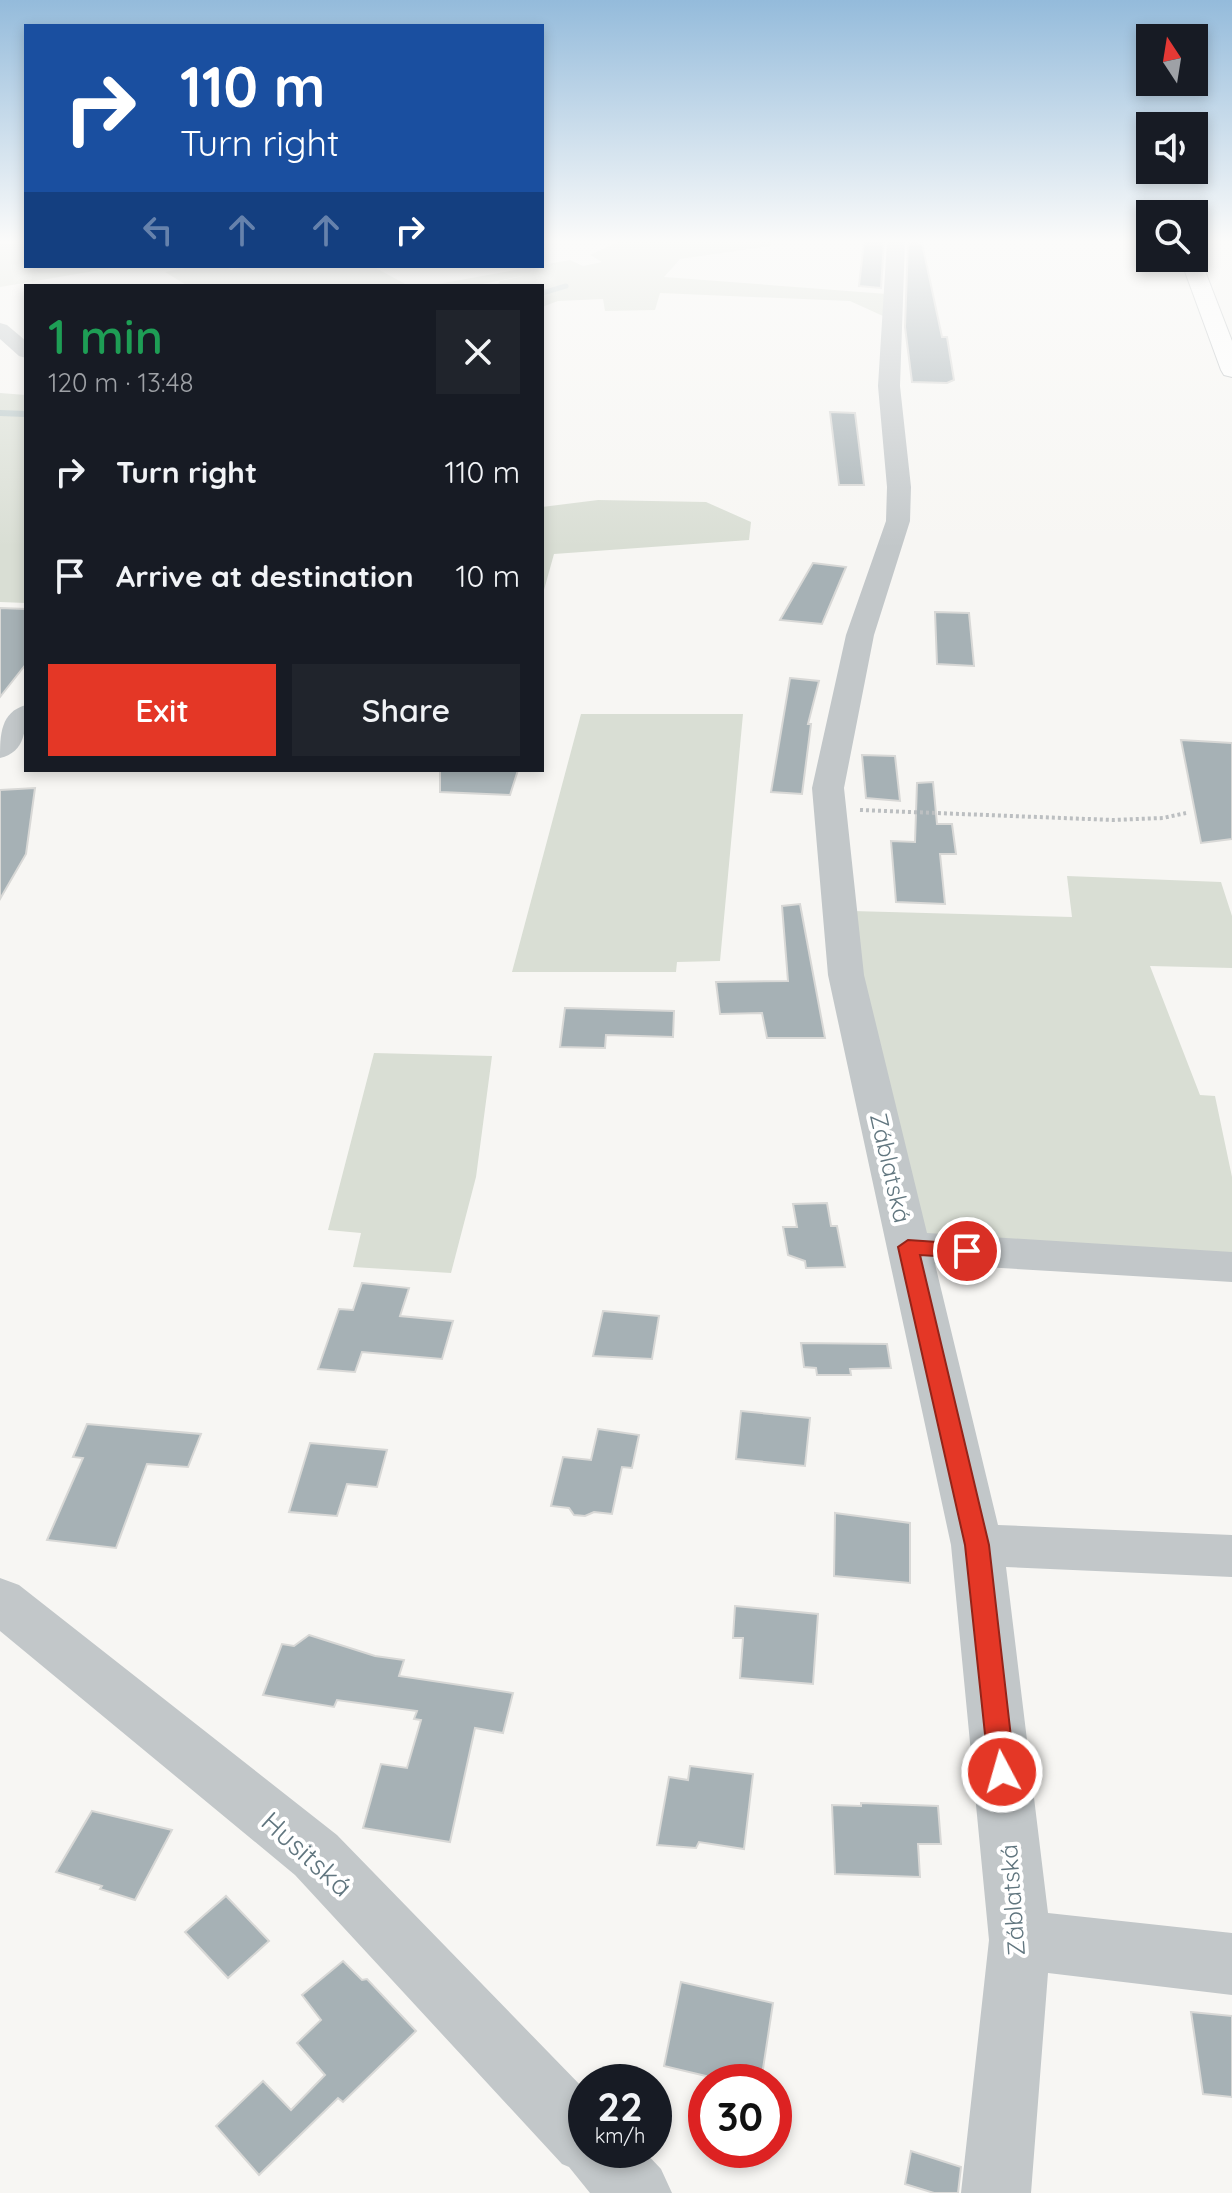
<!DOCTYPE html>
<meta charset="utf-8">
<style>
:root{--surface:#171b24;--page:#20242c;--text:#f1f3f6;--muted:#9ea1a6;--accent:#e43726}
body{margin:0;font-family:Quicksand,sans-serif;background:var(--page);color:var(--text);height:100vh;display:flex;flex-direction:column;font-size:30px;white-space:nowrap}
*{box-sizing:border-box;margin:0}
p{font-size:26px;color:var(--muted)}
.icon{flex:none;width:44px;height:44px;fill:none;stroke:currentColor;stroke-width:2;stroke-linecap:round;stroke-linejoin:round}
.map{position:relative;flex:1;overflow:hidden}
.drawer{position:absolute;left:24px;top:284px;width:520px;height:488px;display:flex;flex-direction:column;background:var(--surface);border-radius:0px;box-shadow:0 4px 12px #0003}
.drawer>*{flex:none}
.top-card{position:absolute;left:24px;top:24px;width:520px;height:244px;border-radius:0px;box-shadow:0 4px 12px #0003;background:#1a4fa0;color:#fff;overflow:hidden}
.needle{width:52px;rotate:348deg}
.controls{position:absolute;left:1136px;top:24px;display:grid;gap:16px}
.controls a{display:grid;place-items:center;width:72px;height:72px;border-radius:0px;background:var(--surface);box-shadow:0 4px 12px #0003;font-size:40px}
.speed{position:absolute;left:568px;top:2064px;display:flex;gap:16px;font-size:40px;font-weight:700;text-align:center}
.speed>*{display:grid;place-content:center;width:104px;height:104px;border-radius:50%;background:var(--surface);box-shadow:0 4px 12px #0003;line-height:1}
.speed small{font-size:20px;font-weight:400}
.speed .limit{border:12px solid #d22;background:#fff;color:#111}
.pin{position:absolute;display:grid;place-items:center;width:68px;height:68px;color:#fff;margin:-34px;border:4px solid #fff;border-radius:50%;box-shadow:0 2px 8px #0007}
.me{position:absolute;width:88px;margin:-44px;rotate:354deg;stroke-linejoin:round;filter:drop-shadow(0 0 6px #0008)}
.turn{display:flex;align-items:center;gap:28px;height:168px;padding:0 24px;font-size:36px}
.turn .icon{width:104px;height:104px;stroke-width:2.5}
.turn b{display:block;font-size:56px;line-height:68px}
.lanes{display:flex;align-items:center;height:76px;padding:0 24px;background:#0003;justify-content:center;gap:40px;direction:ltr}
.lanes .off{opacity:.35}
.round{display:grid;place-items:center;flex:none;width:84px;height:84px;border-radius:0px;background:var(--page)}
.overview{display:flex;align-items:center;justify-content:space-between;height:136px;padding:0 24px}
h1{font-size:48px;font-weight:600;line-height:60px;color:#1e9e55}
.button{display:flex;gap:16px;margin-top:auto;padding:16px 24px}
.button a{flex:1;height:92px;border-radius:0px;background:var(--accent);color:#fff;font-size:32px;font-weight:600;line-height:92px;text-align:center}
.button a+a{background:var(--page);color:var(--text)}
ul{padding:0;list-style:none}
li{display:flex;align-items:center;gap:24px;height:104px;padding:0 24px}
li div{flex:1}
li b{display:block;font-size:30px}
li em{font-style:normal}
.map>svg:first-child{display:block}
.green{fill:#d9ded4}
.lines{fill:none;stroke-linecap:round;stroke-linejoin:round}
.stream-far1{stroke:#b7c6c7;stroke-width:5}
.stream{stroke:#b7c6c7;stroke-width:6}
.building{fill:#a6b1b5;stroke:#d8d8d6;stroke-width:2}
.major-casing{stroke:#b3b9bc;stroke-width:2}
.path{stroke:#bcbfc1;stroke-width:4;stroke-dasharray:3 3;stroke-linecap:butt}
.minor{fill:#c2c7c9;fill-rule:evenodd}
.major{fill:#fff;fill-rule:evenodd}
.route{fill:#e43726;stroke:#942419;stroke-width:2}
.labels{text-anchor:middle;stroke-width:8;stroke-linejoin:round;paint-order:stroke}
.street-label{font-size:24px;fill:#61767f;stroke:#fff}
.near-street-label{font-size:28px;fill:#61767f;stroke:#fff}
</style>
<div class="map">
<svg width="1232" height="2193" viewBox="0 0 1232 2193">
<rect width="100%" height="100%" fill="#f7f6f3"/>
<g class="green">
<polygon points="26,241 26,266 124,266 0,287 0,244"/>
<polygon points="619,241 772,241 771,246 680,259 664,277 887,294 883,316 850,301 660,293 655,310 605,311 603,299 558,301 542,307 542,286 497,286 500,281 527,275 482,284 478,286 427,286 570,260 583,266 602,262 590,255"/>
<polygon points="197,266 222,266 232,270 256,266 372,266 409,286 188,286 165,272"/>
<polygon points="0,393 26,395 26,603 0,602"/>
<polygon points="598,500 706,502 751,522 749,540 554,554 542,597 542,507"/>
<polygon points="581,714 743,714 720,961 677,962 676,972 512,972"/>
<polygon points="1067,876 1221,882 1232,916 1232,968 1150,966 1200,1095 1215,1096 1232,1177 1232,1255 940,1243 920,1231 868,1025 852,911 1072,917"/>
<polygon points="374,1053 492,1056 476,1177 451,1273 353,1267 361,1233 328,1230"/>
</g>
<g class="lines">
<polyline class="stream-far1" points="542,293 566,286"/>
<polyline class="stream" points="0,413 26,414"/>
</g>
<g class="building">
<polygon points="864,241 884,242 881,288 859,286"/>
<polygon points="908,242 922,243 942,337 947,337 954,380 947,383 912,382 905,327"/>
<polygon points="830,412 855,413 864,485 839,485"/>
<polygon points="813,563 846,567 822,624 780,620"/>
<polygon points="0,608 26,609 26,664 0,697"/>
<polygon points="935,612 969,613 974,666 937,664"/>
<polygon points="790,678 819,681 808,724 811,724 802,794 771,792"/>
<polygon points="1181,740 1232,743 1232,839 1201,843"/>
<polygon points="862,755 895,756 900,801 866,798"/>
<polygon points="440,770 518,770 510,795 440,792"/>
<polygon points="933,782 937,824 952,824 956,854 940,854 945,904 896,902 891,841 915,842 917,783"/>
<polygon points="35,788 26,854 0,899 0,790"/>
<polygon points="800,904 825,1038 767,1038 762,1013 720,1014 716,982 788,981 782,906"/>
<polygon points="565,1008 674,1011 673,1037 606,1035 605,1048 560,1047"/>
<polygon points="827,1203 831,1226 837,1226 845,1267 806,1268 805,1261 788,1255 783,1227 797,1227 793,1204"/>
<polygon points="362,1283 409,1288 400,1316 453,1321 442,1359 362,1352 355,1372 318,1369 339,1309 353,1310"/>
<polygon points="603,1311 659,1316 652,1359 593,1356"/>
<polygon points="801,1343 887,1344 891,1368 850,1369 851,1375 817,1375 816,1368 804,1367"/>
<polygon points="741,1411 810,1418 805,1466 736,1459"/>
<polygon points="87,1424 201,1434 188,1467 147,1464 116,1548 47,1540 83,1458 73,1457"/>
<polygon points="598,1429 639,1435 632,1468 622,1467 612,1514 594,1512 585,1516 574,1515 569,1508 551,1506 563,1457 591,1460"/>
<polygon points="310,1443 387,1450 377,1487 347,1484 337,1516 289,1512"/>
<polygon points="835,1513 910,1523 910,1583 834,1576"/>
<polygon points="735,1606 818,1614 813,1684 740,1678 743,1638 733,1638"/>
<polygon points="309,1635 375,1656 404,1660 399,1676 513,1693 503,1733 475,1728 450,1842 363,1828 381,1764 407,1768 421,1720 414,1719 417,1711 337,1700 334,1707 263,1695 282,1644 294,1646"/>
<polygon points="690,1766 753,1774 744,1849 699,1842 696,1848 657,1845 669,1777 688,1780"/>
<polygon points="861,1803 938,1806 941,1844 918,1844 920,1877 835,1874 832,1805 861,1806"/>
<polygon points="92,1811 172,1830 135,1900 100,1889 102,1886 56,1872"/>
<polygon points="226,1896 269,1941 228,1978 185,1932"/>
<polygon points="343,1961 362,1980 367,1979 416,2031 343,2102 338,2098 259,2175 216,2126 263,2081 291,2110 325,2075 297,2043 321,2020 302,1995"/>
<polygon points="681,1982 773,2003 761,2082 705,2082 706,2076 664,2066"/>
<polygon points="1191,2012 1232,2016 1232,2097 1203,2094"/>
<polygon points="911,2151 961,2167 958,2193 934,2193 905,2184"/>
</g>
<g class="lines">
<g class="major-casing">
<polygon id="major" points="1194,253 1200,258 1232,341 1232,377 1224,375 1221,370 1180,258 1194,258"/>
</g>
<polyline class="path" points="860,810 1113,820 1163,818 1186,813"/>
<g class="minor">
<polygon points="887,241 905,241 900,386 911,487 910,521 874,635 844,788 864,975 927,1233 1232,1252 1232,1282 935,1264 998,1525 1232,1535 1232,1577 1006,1567 1048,1913 1232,1933 1232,1995 1048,1973 1031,2193 961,2193 989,1940 951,1545 828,975 812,788 846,635 886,521 887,487 878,386"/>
<polygon points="0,323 7,325 26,341 26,358 19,356 0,339"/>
<path d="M26 705C26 728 26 752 0 758 0 736 0 712 26 705Z"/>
<polygon points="0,1578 19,1585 337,1835 586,2091 586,2150 643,2150 661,2169 672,2193 590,2193 569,2167 562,2164 295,1875 0,1631"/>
</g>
<use href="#major" class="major"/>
</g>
<linearGradient id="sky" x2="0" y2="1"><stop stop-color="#94bbdb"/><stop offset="0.44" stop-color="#fbfbfa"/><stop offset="1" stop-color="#fbfbfa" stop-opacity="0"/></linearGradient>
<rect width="1232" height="548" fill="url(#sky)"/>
<polygon class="route" points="908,1240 967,1244 977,1251 967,1258 920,1255 989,1545 1015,1772 1012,1780 1002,1783 993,1780 989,1772 965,1545 898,1247"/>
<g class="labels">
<g class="street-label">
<text transform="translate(890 1168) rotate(77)" y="8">Záblatská</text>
<text transform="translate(1013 1900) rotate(-94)" y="8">Záblatská</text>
</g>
<g class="near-street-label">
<text transform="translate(307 1854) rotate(42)" y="10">Husitská</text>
</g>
</g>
</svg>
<div class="controls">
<a><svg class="needle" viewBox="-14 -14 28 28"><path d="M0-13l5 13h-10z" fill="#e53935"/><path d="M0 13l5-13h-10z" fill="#9ea1a6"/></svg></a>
<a><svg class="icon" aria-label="sound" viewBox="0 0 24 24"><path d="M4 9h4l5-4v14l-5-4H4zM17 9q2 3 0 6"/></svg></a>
<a><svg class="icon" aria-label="search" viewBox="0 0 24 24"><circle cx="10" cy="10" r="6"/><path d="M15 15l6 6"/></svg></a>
</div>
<div class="speed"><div>22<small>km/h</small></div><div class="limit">30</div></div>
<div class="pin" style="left:967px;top:1251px;background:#d93025"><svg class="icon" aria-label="arrive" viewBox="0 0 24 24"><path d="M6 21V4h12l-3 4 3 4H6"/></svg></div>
<svg class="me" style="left:1002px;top:1772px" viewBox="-20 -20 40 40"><circle r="17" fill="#e43726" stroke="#fff" stroke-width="3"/><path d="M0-11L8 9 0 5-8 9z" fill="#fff"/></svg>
<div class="top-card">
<div class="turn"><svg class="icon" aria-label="right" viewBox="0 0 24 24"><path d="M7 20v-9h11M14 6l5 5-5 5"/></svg><div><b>110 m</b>Turn right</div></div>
<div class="lanes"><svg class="icon off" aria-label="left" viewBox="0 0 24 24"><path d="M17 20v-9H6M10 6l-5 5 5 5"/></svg><svg class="icon off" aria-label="ahead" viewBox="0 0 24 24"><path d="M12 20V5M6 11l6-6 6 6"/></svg><svg class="icon off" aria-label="ahead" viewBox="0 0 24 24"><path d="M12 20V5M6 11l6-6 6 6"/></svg><svg class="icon" aria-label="right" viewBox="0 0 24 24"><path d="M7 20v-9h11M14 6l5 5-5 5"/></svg></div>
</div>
<section class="drawer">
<div class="overview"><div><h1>1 min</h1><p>120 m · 13:48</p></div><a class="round"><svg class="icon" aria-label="close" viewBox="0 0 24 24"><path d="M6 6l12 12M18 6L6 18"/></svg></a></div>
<ul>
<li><svg class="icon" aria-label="right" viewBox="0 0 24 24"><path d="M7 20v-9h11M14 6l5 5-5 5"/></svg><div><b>Turn right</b></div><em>110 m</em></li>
<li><svg class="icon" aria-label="arrive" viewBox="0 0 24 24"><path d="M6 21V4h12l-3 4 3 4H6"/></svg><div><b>Arrive at destination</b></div><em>10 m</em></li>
</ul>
<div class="button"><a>Exit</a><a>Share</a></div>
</section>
</div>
